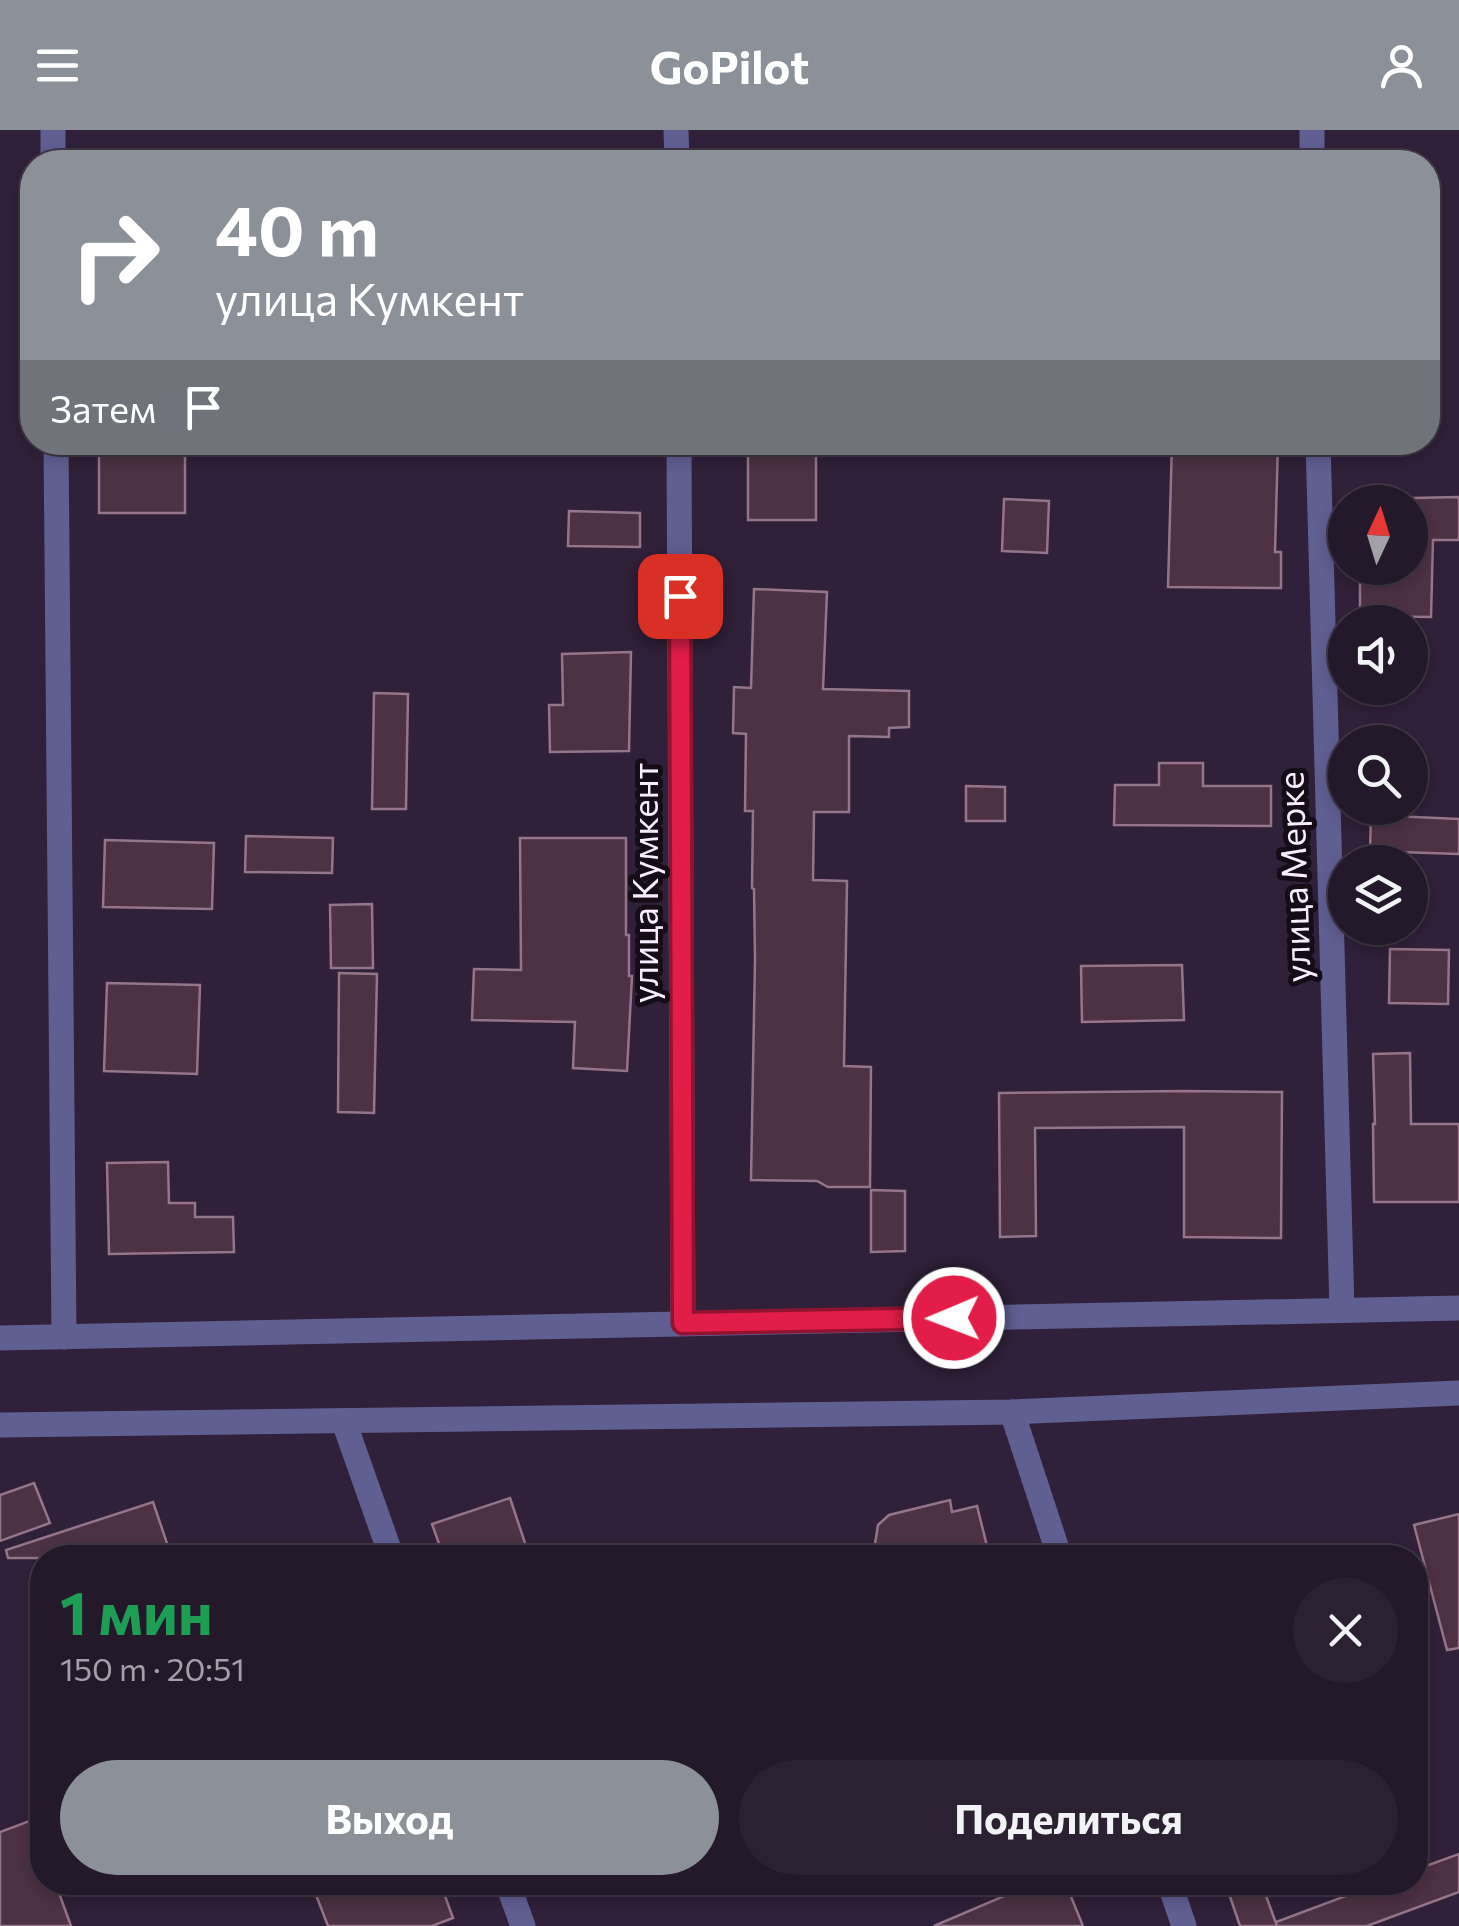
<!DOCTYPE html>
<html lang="ru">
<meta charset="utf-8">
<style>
:root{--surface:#24182b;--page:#2c2133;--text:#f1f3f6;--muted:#a3a0a9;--line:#413747;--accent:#8c9099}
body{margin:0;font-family:Commissioner,sans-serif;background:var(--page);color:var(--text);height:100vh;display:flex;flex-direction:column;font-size:38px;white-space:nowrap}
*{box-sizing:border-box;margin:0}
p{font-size:32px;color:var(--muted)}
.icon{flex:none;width:55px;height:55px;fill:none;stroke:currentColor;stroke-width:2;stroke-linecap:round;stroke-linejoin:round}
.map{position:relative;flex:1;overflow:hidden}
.drawer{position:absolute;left:30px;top:1415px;width:1398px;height:350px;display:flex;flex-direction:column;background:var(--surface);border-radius:40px;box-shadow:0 5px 15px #0003,0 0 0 2px var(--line)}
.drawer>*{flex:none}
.top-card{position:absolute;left:20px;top:20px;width:1420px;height:305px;border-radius:40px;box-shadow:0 5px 15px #0003,0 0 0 2px var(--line);background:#8c9099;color:#fff;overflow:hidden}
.needle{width:65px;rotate:4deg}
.controls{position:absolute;left:1328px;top:355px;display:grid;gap:20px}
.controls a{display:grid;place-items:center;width:100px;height:100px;border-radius:50%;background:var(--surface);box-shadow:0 5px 15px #0003,0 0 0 2px var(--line);font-size:50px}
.pin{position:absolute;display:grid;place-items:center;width:85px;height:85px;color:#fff;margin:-42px;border-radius:20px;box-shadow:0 5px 15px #0006}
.me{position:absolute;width:110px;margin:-55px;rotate:269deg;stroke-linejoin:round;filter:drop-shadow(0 0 8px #0008)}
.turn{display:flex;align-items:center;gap:35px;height:210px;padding:0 30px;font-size:45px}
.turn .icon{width:130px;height:130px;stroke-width:2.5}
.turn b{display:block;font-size:70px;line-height:85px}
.then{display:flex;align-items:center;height:95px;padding:0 30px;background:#0003;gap:20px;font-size:38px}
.round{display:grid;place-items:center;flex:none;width:105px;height:105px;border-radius:52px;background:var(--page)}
.head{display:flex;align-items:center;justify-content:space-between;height:170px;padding:0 30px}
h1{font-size:60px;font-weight:700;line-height:75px;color:#1e9e55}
.primary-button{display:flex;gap:20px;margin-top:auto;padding:20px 30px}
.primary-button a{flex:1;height:115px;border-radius:60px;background:var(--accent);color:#fff;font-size:40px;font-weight:700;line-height:115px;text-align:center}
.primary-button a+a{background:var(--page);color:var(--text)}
header{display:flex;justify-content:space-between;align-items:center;height:130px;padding:0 30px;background:var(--accent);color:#fff;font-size:45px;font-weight:700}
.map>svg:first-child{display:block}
.building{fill:#4d3144;stroke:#95758a;stroke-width:2.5}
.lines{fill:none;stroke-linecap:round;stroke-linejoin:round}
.minor{stroke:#605f92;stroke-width:25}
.route-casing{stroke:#92132f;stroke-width:25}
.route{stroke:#e11d48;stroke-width:18}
.labels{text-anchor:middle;stroke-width:10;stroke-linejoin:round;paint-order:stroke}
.street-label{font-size:35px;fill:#f7edfe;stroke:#140d18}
</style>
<header><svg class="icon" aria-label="menu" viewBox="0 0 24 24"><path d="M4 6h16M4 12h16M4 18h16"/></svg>GoPilot<svg class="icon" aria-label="person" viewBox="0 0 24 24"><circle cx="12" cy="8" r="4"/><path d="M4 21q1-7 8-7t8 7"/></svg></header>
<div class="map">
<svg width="1459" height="1796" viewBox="0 0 1459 1796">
<rect width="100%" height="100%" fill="#302039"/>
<g class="building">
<rect x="99" y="312" width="86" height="71"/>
<rect x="748" y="312" width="68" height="78"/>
<polygon points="1172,312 1278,312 1275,422 1281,422 1281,458 1168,457"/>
<polygon points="1459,367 1459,410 1433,410 1431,487 1360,486 1360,438 1410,438 1410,372 1366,372 1366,369"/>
<polygon points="1004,369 1049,371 1047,423 1002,421"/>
<polygon points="569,381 640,383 640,417 568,416"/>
<polygon points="754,459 827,462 823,559 909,561 909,597 889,598 889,607 849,606 849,682 814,682 813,750 847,751 844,936 871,937 870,1057 828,1057 817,1051 751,1050 755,829 754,759 752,758 753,681 745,681 746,604 733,603 734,557 751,558"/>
<polygon points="631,522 629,621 550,622 549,575 563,575 562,524"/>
<polygon points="374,563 408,564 406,679 372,679"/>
<polygon points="1159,633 1203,633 1203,656 1271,656 1271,696 1114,695 1115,655 1159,655"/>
<polygon points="966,656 1005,657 1005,691 966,691"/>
<polygon points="1371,685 1459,689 1459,724 1370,721"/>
<polygon points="246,706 333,708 332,743 245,742"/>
<polygon points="520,708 626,708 626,805 629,805 629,846 632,846 627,941 573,938 575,892 472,890 474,839 521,840"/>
<polygon points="105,710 214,713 212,779 103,777"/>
<polygon points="372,774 373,838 331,838 330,775"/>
<polygon points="1390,819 1449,820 1448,874 1389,873"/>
<polygon points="1182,835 1184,890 1082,892 1081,836"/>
<polygon points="339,843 377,844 374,983 338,982"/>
<polygon points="107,853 200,855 197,944 104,941"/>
<polygon points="1410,923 1411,994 1459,994 1459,1072 1374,1072 1373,994 1375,994 1373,924"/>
<polygon points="1184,961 1282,962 1281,1108 1184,1107 1184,997 1035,998 1036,1106 1000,1107 999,963"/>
<polygon points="168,1032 169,1073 195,1073 195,1087 233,1087 234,1122 109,1124 107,1033"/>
<polygon points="871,1060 905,1061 905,1121 871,1122"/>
<polygon points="34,1353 50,1393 0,1411 0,1365"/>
<polygon points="510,1368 530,1428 444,1428 432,1394"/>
<polygon points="950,1370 952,1382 977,1376 990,1428 885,1428 875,1414 878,1395 889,1385"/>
<polygon points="153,1372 172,1428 8,1428 6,1420"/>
<polygon points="1459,1384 1459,1518 1447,1520 1414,1395"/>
<polygon points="32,1690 42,1719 42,1752 55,1752 71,1796 0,1796 0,1702"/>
<polygon points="1459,1724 1459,1762 1367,1796 1277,1796 1276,1792 1383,1752 1415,1752 1415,1740"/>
<polygon points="311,1752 440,1752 453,1788 432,1796 328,1796"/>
<polygon points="1037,1752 1065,1752 1083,1796 934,1796"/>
<polygon points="1225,1752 1261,1752 1277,1796 1240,1796"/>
</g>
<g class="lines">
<g class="minor">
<polyline points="53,0 53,32"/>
<polyline points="676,0 677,32"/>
<polyline points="1312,0 1312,32"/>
<polyline points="56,312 64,1207"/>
<polyline points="679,312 683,1193"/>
<polyline points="1318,312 1342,1180"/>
<polyline points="0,1208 1459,1178"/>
<polyline points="1012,1282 1060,1428"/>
<polyline points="344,1292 392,1428"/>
<polyline points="0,1295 1012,1282 1459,1263"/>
<polyline points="507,1752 523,1796"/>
<polyline points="1169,1752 1184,1796"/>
</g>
</g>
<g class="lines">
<g class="route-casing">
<polyline id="route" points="680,466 683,1193 954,1188"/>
</g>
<use href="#route" class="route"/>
</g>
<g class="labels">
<g class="street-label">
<text transform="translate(1295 747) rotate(-92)" y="12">улица Мерке</text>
<text transform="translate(646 753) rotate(-90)" y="12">улица Кумкент</text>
</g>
</g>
</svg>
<div class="controls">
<a><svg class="needle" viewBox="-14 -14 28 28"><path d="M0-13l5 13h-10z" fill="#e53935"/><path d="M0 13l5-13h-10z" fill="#a3a0a9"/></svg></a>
<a><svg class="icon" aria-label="sound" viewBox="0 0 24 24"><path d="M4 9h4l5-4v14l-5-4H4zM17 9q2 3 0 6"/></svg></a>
<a><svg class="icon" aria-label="search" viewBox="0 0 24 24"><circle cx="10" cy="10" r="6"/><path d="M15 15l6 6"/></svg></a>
<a><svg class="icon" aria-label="layers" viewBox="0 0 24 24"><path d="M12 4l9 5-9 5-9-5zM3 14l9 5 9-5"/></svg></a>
</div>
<div class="pin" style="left:680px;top:466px;background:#d93025"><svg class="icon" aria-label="arrive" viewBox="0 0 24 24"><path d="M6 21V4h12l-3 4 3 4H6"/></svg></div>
<svg class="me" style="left:954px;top:1188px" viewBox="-20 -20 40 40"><circle r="17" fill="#e11d48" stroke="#fff" stroke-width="3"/><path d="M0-11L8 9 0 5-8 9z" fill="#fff"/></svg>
<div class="top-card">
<div class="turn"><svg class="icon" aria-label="right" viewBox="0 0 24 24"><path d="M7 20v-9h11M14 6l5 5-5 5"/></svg><div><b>40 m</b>улица Кумкент</div></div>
<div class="then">Затем<svg class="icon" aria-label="arrive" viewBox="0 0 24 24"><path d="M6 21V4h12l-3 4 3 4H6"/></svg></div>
</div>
<section class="drawer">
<div class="head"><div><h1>1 мин</h1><p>150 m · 20:51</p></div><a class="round"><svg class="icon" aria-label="close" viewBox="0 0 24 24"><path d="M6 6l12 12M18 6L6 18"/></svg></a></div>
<div class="primary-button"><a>Выход</a><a>Поделиться</a></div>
</section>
</div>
